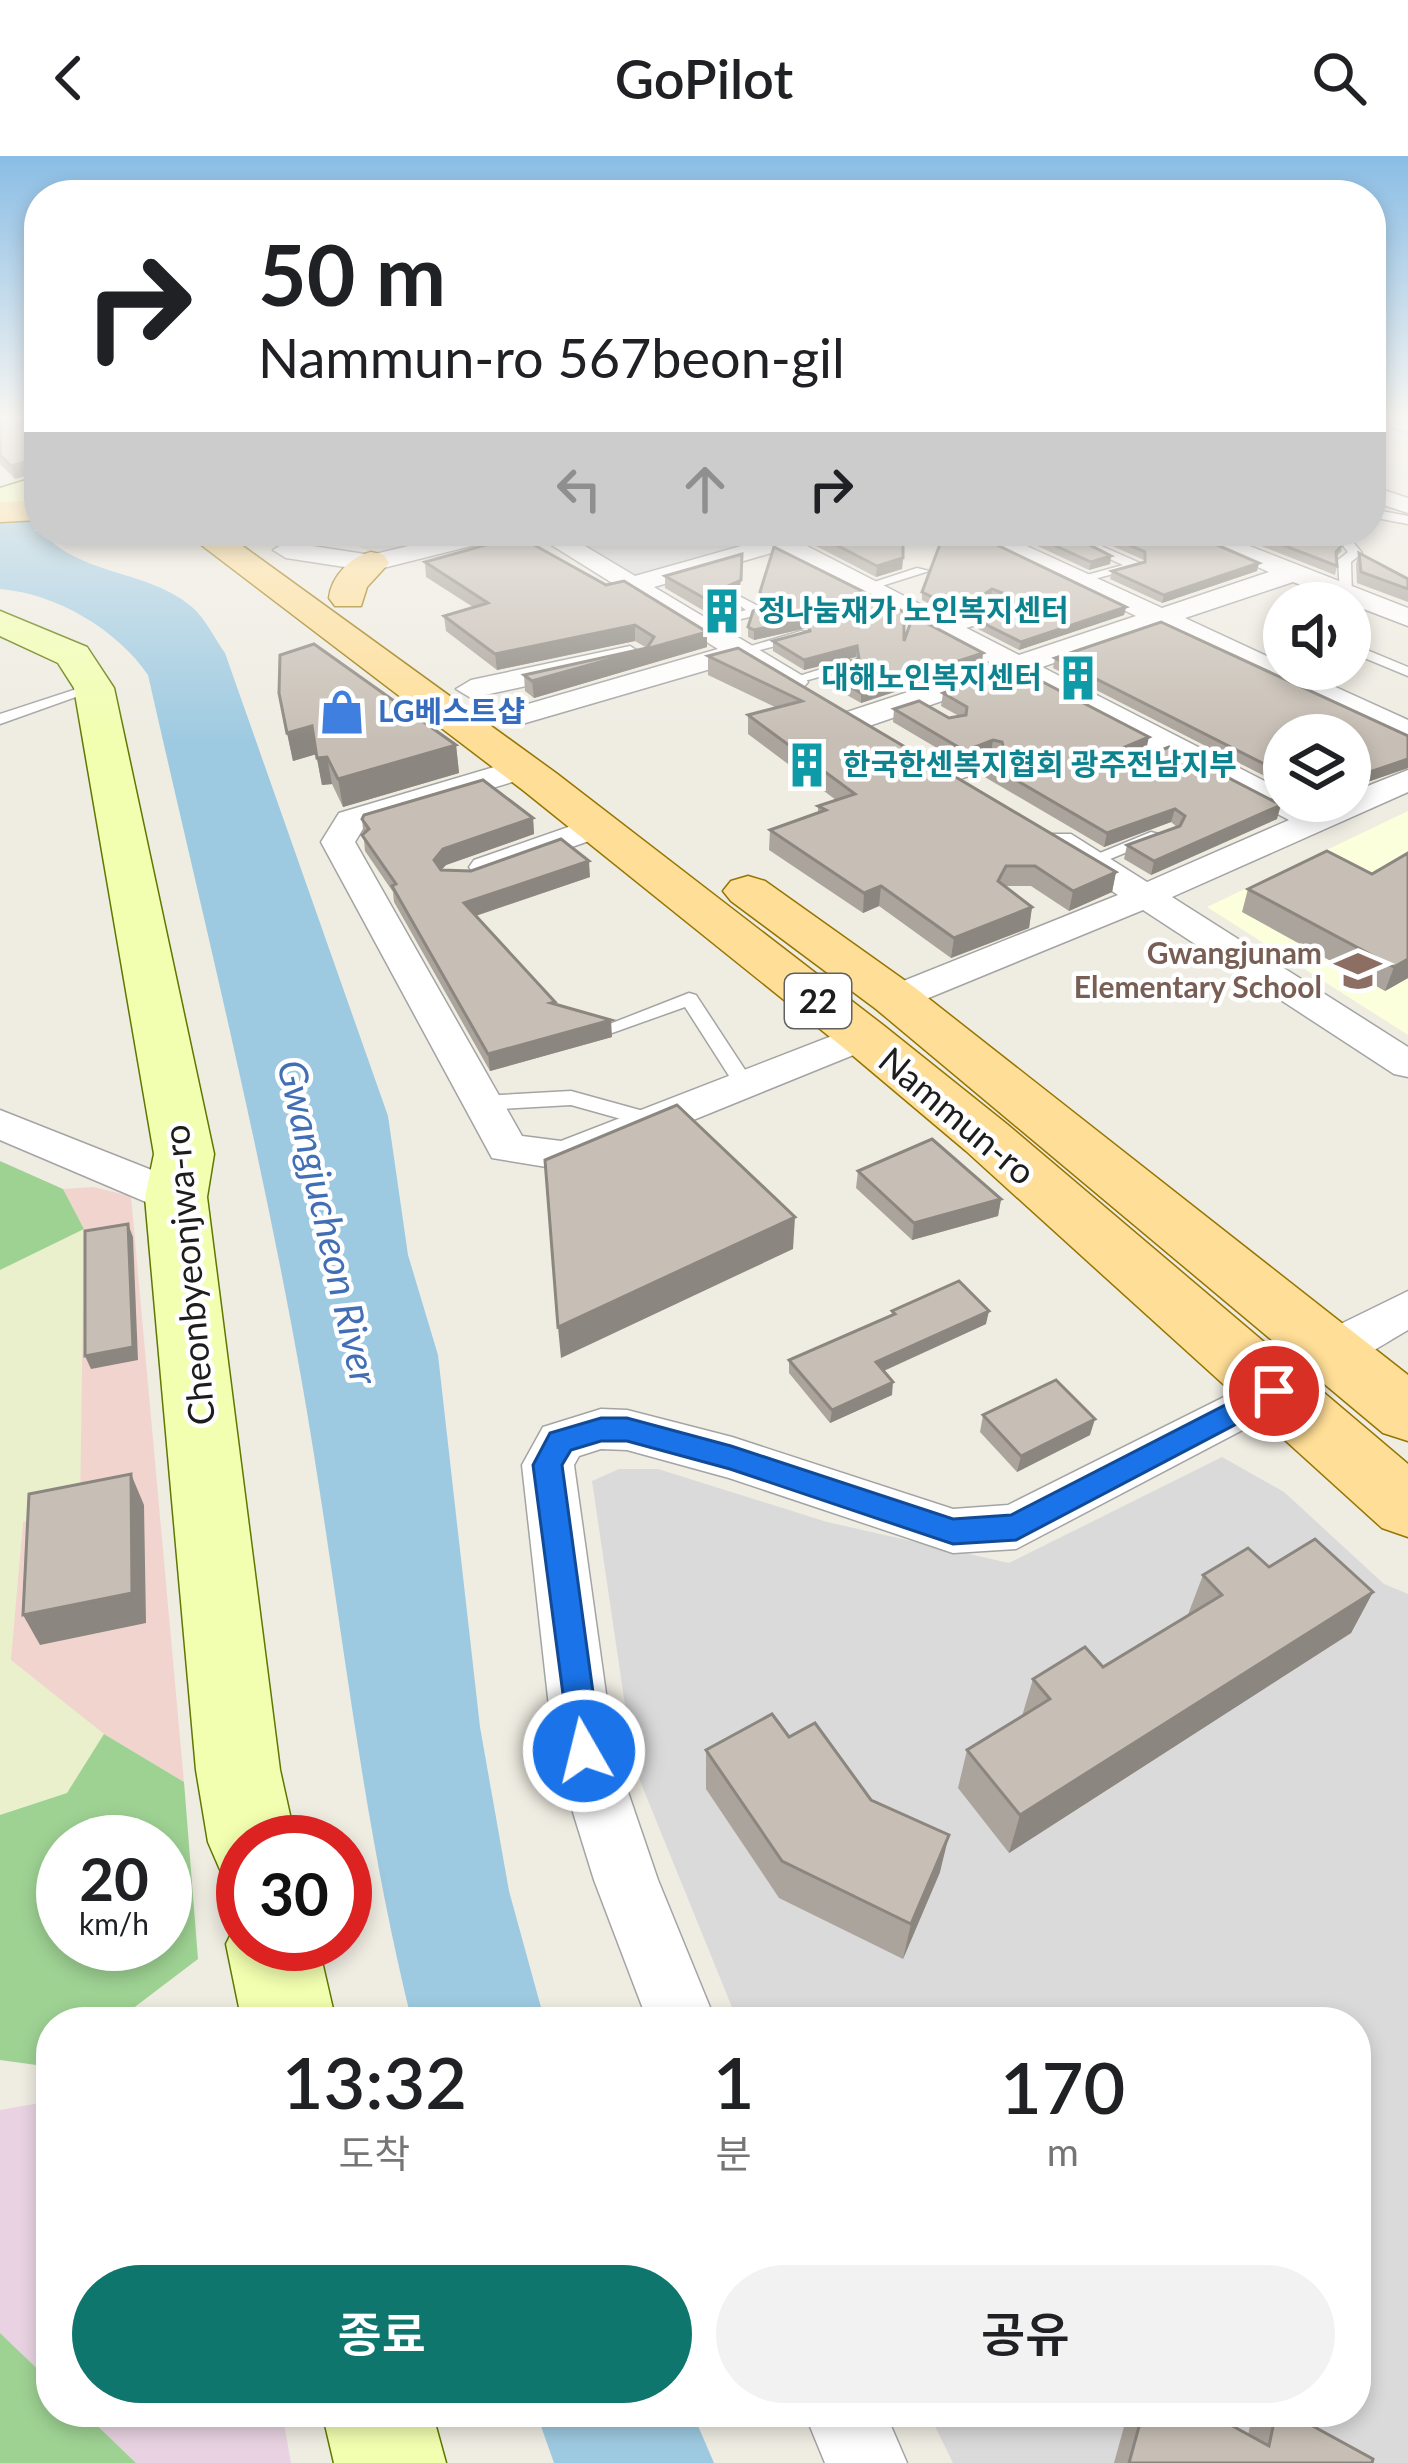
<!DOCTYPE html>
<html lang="ko">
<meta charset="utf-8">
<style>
:root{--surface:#fff;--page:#f2f2f2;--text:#202124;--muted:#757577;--accent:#0f766e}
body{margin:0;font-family:Lato,"Noto Sans KR",sans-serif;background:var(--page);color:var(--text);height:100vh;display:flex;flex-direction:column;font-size:45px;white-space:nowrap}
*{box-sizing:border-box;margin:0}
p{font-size:39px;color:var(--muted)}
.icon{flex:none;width:66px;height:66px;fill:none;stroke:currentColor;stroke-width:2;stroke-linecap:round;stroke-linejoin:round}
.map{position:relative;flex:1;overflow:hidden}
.sheet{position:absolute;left:36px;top:1851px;width:1335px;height:420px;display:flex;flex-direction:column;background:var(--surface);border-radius:48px;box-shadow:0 6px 18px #0003}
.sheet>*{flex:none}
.banner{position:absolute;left:24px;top:24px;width:1362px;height:366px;border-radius:48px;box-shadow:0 6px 18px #0003;background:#fff;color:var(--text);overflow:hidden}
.controls{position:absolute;left:1263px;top:426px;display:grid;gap:24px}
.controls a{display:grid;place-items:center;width:108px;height:108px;border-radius:50%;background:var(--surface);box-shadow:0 6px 18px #0003;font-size:60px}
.speed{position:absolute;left:36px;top:1659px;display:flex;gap:24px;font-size:60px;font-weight:700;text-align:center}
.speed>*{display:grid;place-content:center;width:156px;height:156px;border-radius:50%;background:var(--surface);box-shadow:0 6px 18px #0003;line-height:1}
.speed small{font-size:30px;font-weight:400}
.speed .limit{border:18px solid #d22;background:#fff;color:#111}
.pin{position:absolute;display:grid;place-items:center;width:102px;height:102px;color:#fff;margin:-51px;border:6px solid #fff;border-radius:50%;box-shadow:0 3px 12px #0007}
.me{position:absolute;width:132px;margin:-66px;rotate:352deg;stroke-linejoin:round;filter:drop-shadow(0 0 9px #0008)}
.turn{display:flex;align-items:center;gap:42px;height:252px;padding:0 36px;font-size:54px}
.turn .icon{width:156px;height:156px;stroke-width:2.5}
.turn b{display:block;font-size:84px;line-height:102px}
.lanes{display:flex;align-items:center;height:114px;padding:0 36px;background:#0003;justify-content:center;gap:60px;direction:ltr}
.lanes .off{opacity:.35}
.eta{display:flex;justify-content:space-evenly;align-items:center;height:204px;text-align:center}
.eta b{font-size:72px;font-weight:600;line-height:84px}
.primary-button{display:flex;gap:24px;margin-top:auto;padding:24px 36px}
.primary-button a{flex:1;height:138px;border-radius:72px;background:var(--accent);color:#fff;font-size:48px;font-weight:600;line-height:138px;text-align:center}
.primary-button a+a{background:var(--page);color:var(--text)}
header{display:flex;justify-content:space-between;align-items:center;height:156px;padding:0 36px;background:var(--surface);font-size:54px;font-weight:600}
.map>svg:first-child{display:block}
.residential{fill:#dbdada}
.commercial{fill:#f2d4cf}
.industrial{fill:#e9d3e2}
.education{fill:#fbffdb}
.farmland{fill:#e9f0cb}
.forest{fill:#9ed293;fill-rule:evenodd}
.water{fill:#9ecae1}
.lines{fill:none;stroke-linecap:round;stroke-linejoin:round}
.river{fill:#9ecae1;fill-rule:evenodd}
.service-casing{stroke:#a4a4a4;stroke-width:3}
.minor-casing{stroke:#a4a4a4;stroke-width:3}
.secondary-casing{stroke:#5e7800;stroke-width:3}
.primary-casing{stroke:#967500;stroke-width:3}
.service{fill:#fff;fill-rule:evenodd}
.minor{fill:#fff;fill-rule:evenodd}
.secondary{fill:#f2ffb0;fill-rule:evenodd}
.primary{fill:#ffde97;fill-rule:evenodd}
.wall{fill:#aba49c}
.shaded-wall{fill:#8b867f}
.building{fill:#c7bfb5;stroke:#8b867f;stroke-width:3}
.route{fill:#1a73e8;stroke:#114b97;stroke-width:3}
.labels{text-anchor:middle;stroke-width:9;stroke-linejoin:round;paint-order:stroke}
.far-culture-label{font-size:30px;font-weight:bold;fill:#0d838f;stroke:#fff;text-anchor:start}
.far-shop-label{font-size:30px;font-weight:bold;fill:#366cbe;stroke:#fff;text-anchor:start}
.far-education-label{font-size:30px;font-weight:bold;fill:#785e54;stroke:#fff;text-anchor:end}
.shield{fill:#fff;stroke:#616161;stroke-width:3}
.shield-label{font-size:33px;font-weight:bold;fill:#1d1d1d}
.street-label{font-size:36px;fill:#1d1d1d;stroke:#fff}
.water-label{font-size:39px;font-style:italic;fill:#416eb5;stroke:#fff}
</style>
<header><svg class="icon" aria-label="back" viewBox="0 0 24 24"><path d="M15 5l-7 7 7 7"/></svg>GoPilot<svg class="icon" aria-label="search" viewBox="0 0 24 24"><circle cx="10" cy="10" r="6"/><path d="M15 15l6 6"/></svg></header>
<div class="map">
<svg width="1408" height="2307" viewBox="0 0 1408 2307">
<rect width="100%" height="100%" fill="#efece2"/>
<g class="residential">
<polygon points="327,375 502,375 387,404"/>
<polygon points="542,375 823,375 634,428"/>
<polygon points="1222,1301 1284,1336 1384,1428 1408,1438 1408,2307 953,2307 928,2256 1356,2256 1356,1866 738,1866 634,1610 592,1325 619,1313 658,1313 827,1366 1009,1407"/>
</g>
<polygon class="commercial" points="93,1031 131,1040 184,1626 104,1578 10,1504 23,1366 84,1073 63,1033"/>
<g class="industrial">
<polygon points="51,1945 51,2226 0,2177 0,1954"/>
<polygon points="83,2256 282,2256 291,2307 136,2307"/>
</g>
<polygon class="education" points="1408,655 1408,879 1207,751"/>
<polygon class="farmland" points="84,1073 80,1353 23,1366 11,1504 104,1578 67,1637 0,1659 0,1114"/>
<g class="forest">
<polygon points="0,1005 63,1033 84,1073 0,1114"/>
<path d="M104 1578 184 1626 198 1803 115 1866H51V1911L0 1904V1659L67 1637ZM63 1686H165V1788H63Z"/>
<polygon points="0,2177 51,2226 51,2256 83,2256 136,2307 0,2307"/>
</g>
<g class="water">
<path d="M0 373 42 375C76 419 150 414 192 451 205 462 215 483 225 497L388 960 408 1099 438 1199 480 1571 509 1735 545 1866H412C359 1654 339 1436 301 1221 259 985 201 753 148 519 118 474 55 437 0 433Z"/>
<polygon points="536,2256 692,2256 714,2307 554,2307"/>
</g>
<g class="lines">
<polygon class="river" points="39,346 39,372 0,390 0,364"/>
<g class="service-casing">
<g id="service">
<polygon points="1371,353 1408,360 1408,368 1371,361"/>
<polygon points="1331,375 1344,375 1362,397 1351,406 1352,442 1340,439 1338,404 1348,396"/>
<polygon points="1090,385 1140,407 1142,410 1076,428 1076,422 1123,409 1085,392 1084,389"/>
<polygon points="917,412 929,415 869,434 862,430"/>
<polygon points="739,440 762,452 762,458 695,474 695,468 746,454 732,444"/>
<polygon points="993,445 1010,453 1010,459 949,477 942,473 994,455 986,449"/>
<polygon points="801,475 806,476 806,482 741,499 734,495"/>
<polygon points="1350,487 1408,511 1408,520 1350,496"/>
<polygon points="850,504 855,505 855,511 790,529 783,525"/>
<polygon points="89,529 101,532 0,568 0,558"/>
<polygon points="993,601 999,603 999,609 952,626 944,621"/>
<polygon points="1151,676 1166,680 1098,708 1083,704"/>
<polygon points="689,837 696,839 755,929 752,934 738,934 685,851 612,877 602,871"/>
<polygon points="571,935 665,961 668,966 657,973 571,949 481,954 471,947 481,940"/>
</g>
</g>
<g class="minor-casing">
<g id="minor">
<polygon points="1372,261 1408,262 1408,276 1375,266"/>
<polygon points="1371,330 1408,342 1408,357 1371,345"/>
<polygon points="471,375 515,375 511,380 371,415 286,402 273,394 286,386 371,399"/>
<polygon points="529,375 560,375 635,420 794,375 818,375 817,384 803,388 1019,499 1136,460 961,375 994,375 1162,452 1269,416 1176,375 1211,375 1408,452 1408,470 1293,426 1185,462 1284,508 1284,513 1296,513 1408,564 1408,585 1159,471 1042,511 1284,635 1284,645 1304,645 1317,652 1350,645 1350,637 1408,614 1408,636 1172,741 1408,891 1408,921 1394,918 1143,754 909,850 881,850 876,842 881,834 1118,739 1047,692 1042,685 1047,678 1071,678 1147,726 1289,664 1015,520 866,571 844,571 840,564 844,557 993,508 778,395 654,431 803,520 808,526 803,532 783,532 738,505 522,568 500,568 496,562 500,556 718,493"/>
<polygon points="630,490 644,499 640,505 471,542 456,533 471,524"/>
<polygon points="521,603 537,613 532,620 364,671 355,686 522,980 561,985 850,873 878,873 884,881 878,889 580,1010 565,1014 492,1002 321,686 339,657"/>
<polygon points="597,661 609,664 614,671 609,678 486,721 474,718 469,711 474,704"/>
<polygon points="0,954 192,1030 198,1041 192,1052 176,1056 160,1052 0,984"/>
<path d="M1408 1135V1174C1379 1190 1347 1217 1314 1207L1306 1194 1314 1181Z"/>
<polygon points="1274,1216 1292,1222 1299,1235 1292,1248 1016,1393 953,1397 729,1322 627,1294 601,1293 579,1300 574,1309 614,1595 658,1724 716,1866 648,1866 594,1724 554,1595 522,1309 543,1271 601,1253 627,1254 732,1281 953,1353 1008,1349"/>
<polygon points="804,2256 885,2256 907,2307 825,2307"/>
</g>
</g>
<g class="secondary-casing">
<g id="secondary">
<polygon points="39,320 39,341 0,353 0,332"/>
<polygon points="0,455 87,491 114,532 214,998 207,1041 280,1614 296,1686 243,1686 243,1724 221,1716 208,1686 196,1614 145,1041 154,998 74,532 58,507 0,480"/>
<polygon points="243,1754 243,1788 318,1788 336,1866 242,1866 226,1788"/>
<polygon points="322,2256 432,2256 446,2307 334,2307"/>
</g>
</g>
<g class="primary-casing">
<g id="primary">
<polygon points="39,344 39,364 0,366 0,346"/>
<polygon points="183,375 222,375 556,617 883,869 1008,969 1408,1308 1408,1381 1382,1372 966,995 845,893 524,635"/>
<path d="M371 396 384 399 389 407 367 431 361 450H335L329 442C331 421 350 401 371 396Z"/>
<polygon points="748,720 765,725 914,831 1408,1219 1408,1285 1383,1277 876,853 731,745 723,735 731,725"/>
</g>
</g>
<use href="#service" class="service"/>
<use href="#minor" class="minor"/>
<use href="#secondary" class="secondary"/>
<use href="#primary" class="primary"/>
</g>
<g class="wall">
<polygon points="0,261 39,282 39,318 38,316 15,323 0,308"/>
<polygon points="945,375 1126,451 1124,459 1019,494 978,473 979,465 1013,454 1012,449 991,441 985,445 985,454 958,463 922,444 922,436"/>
<polygon points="1005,375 1185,375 1257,415 1162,447 1110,423 1112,415 1144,406 1144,404 1092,381 1082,385 1111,400 1110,408 1089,414"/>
<polygon points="1223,375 1334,375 1342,395 1336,401 1337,410 1335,419"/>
<polygon points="817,379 903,402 902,413 876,421 816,390"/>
<polygon points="1359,397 1408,423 1408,446 1357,427 1356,408"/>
<polygon points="425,406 606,429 707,476 707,491 534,542 525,535 524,519 647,492 635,485 497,514 446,475 444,460 473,451 426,421"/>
<polygon points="665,420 740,436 735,439 736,452 711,459 665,432"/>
<polygon points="760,436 904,485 982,507 861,547 822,525 823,514 857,504 856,501 804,514 773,495 773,485 808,475 807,472 754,484 748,481 748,471 762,450 759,446"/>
<polygon points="738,492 1116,716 1112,736 1069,755 1031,730 1004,730 1032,751 1029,772 951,802 879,750 863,757 769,694 770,674 818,657 818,650 836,644 748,578 748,559 777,552 708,519 708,500"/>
<polygon points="1055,502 1408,580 1408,612 1350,632 1284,579 1284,630 1053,512"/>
<polygon points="279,537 456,589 459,617 343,651 332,628 322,629 316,598 293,605"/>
<polygon points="943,537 1146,594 1113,608 1277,663 1151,719 1124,703 1127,689 1177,671 1171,666 1104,691 983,620 985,606 1000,599 991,597 964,608 893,566 894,553 949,562 959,560 941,550"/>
<polygon points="533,662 534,678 446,709 441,714 590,721 476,760 555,846 555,848 612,881 490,915 394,746 393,736 365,695 362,663"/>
<polygon points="1372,718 1408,822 1385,835 1242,756 1248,733"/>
<polygon points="858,1015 1001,1043 998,1060 912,1084 856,1032"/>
<polygon points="892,1155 986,1168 884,1215 892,1239 830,1267 789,1217 789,1204 892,1159"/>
<polygon points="983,1259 1090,1279 1017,1316 980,1276"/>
<polygon points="1269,1411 1373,1436 1351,1477 1009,1697 958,1632 967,1594 1022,1560 1033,1523 1103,1511 1187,1461 1203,1419"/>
<polygon points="789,1581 871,1644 940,1716 903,1803 779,1742 706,1633 706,1594"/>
<polygon points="1128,2256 1207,2256 1248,2279 1250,2270 1269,2256 1287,2256 1372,2307 1114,2307"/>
</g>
<g class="shaded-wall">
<polygon points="34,303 38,316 15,323 11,310"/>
<polygon points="1088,375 1093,375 1092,381 1082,385 1083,377"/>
<polygon points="742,398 740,436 730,441 736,440 736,452 711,459 711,446 728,430"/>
<polygon points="1111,400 1110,408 1089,414 1091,406"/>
<polygon points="903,402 902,413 876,421 877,410"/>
<polygon points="1259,407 1257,415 1162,447 1164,439"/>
<polygon points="992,433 991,441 984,446 985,454 958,463 959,454"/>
<polygon points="1126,451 1124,459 1019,494 1021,486"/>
<polygon points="807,462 807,472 754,484 754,474"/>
<polygon points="635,469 635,485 497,514 495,498"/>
<polygon points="707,476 707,491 534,542 532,525"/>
<polygon points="857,490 856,501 804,514 804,504"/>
<polygon points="983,497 982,507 861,547 861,537"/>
<polygon points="312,570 317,598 293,605 287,577"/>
<polygon points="1149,581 1146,594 1103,612 1106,599"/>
<polygon points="993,584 991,597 964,608 965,595"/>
<polygon points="456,589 459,617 343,651 338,623"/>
<polygon points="327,601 332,628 322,629 317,602"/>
<polygon points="1408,603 1408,612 1350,632 1352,622"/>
<polygon points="1281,649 1277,663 1151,719 1154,705"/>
<polygon points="1175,653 1171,666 1104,691 1107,677"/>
<polygon points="533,662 534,678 446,709 436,720 434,704 443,693"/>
<polygon points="589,705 590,721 466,763 464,747"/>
<polygon points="1116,716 1112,736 1069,755 1073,735"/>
<polygon points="881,730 879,750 863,757 864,737"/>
<polygon points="1032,751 1029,772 951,802 954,782"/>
<polygon points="1408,803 1408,822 1385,835 1394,811"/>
<polygon points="611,864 612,881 490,915 488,898"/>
<polygon points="1001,1043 998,1060 912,1084 914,1067"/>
<polygon points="795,1061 793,1093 561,1202 558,1171"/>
<polygon points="128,1068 133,1081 138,1204 91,1213 85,1200"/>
<polygon points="989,1155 986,1168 874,1219 876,1206"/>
<polygon points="893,1226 892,1239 830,1267 832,1254"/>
<polygon points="1095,1263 1090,1279 1017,1316 1021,1300"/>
<polygon points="131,1318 144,1349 146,1467 40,1489 23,1459"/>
<polygon points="1373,1436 1351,1477 1009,1697 1020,1659"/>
<polygon points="949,1679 940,1716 903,1803 911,1768"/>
</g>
<g class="building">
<polygon points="0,261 14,261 39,282 39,310 34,303 11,310 0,299"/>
<polygon points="835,375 903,375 903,402 877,410 817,379"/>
<polygon points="945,375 968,375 1126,451 1021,486 979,465 1015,453 1013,441 992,433 983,439 986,445 959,454 922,436"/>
<polygon points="1023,375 1088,375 1083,377 1082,385 1111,400 1091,406"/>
<polygon points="1098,375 1185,375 1259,407 1164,439 1112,415 1145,406 1145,396"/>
<polygon points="1246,375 1334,375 1344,387 1336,396 1337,410"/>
<polygon points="518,380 606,429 624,425 707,476 532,525 524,519 647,492 654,481 635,469 495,498 444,460 488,447 425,406"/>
<polygon points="774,391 904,456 904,485 913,460 983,497 861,537 823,514 859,503 857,490 804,504 773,485 810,475 807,462 754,474 748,471 753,455 767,448 760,436"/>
<polygon points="1359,397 1408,423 1408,433 1361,416"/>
<polygon points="742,398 741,424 728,430 736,440 711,446 665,420"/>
<polygon points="1161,466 1408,580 1408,603 1352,622 1350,627 1350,579 1284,579 1284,618 1055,502"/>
<polygon points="314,488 456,589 338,623 327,601 317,602 312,570 287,577 279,537 280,499"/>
<polygon points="738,492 1116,716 1073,735 1035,710 1006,710 998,725 1032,751 954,782 881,730 864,737 770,674 826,654 818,650 855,638 748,559 802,545 708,500"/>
<polygon points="1016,512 1149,581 1106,599 1107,607 1123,610 1169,591 1281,649 1154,705 1127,689 1180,670 1185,660 1175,653 1107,677 985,606 1005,598 1002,586 993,584 965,595 894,553 919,545 949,562 966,559 967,551 943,537"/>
<polygon points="483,624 533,662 443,693 434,704 441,714 471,715 561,683 589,705 464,747 555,846 551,847 611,864 488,898 392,730 396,728 362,679 369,673 362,663 364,659"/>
<polygon points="1327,695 1372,718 1408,697 1408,803 1394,811 1248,733"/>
<polygon points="677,949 795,1061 558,1171 545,1004"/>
<polygon points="932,983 1001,1043 914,1067 858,1015"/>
<polygon points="128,1068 133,1191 85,1200 85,1075"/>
<polygon points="959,1125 989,1155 876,1206 893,1226 832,1254 789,1204 895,1158 892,1155"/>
<polygon points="1056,1224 1095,1263 1021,1300 983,1259"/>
<polygon points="131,1318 132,1437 23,1459 29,1338"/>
<polygon points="1315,1383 1373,1436 1020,1659 967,1594 1050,1543 1033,1523 1085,1491 1103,1511 1222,1439 1203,1419 1248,1392 1269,1411"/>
<polygon points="772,1558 789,1581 815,1567 871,1644 949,1679 911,1768 782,1705 706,1594"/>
<polygon points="1143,2256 1207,2256 1269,2290 1276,2256 1287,2256 1373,2303 1372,2307 1129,2307"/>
</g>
<linearGradient id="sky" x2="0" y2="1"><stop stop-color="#8abde5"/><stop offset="0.45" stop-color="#f8f6f2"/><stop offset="1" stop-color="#f8f6f2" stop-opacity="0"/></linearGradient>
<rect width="1408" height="584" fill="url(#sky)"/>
<polygon class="route" points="1274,1224 1284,1227 1288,1235 1284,1243 1016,1384 953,1388 730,1313 627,1285 601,1285 571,1294 562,1309 601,1595 596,1607 584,1611 572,1607 533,1309 550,1277 601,1262 627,1262 731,1290 953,1363 1011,1359"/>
<defs>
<g id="building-bare" transform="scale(3.6)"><path d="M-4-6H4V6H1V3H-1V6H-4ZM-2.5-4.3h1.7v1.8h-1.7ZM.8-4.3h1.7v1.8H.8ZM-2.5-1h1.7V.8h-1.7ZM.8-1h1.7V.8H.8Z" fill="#0f9aa8" stroke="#fff" stroke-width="2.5" paint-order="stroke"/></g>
<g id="shop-bare" transform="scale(3.6)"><path d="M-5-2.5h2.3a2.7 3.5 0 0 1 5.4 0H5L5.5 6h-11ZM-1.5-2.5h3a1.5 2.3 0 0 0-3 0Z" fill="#3f7fe0" stroke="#fff" stroke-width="2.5" paint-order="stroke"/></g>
<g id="school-bare" transform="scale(3.6)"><path d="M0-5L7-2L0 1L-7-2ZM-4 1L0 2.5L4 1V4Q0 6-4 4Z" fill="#8d6e63" stroke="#fff" stroke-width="2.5" paint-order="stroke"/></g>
</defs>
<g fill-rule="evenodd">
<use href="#building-bare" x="722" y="455"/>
<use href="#building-bare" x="1078" y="522"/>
<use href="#shop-bare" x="342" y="556"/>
<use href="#building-bare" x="807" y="609"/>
<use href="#school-bare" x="1358" y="815"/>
</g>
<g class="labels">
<g class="far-culture-label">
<text x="758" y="465">정나눔재가 노인복지센터</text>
<text x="1042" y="532" text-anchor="end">대해노인복지센터</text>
<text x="843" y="619">한국한센복지협회 광주전남지부</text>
</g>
<g class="far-shop-label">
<text x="378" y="566">LG베스트샵</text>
</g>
<g class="far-education-label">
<text x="1322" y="808">Gwangjunam<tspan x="1322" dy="34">Elementary School</tspan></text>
</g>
<rect class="shield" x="785" y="818" width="66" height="54" rx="9"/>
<g class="shield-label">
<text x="818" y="857">22</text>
</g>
<g class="street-label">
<text transform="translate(957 960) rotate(40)" y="13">Nammun-ro</text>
<text transform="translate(189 1119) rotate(-95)" y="13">Cheonbyeonjwa-ro</text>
</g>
<g class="water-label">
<text transform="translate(328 1066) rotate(77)" y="14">Gwangjucheon River</text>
</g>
</g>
</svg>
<div class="controls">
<a><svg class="icon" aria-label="sound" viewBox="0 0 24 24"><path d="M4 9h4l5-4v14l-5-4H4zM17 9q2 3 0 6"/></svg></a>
<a><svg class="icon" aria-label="layers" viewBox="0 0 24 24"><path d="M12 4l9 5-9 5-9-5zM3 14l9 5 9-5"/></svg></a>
</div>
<div class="speed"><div>20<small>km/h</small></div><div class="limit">30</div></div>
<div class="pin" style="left:1274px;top:1235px;background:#d93025"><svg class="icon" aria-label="arrive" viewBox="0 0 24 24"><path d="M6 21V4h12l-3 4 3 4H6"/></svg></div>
<svg class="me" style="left:584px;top:1595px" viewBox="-20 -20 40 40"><circle r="17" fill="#1a73e8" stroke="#fff" stroke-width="3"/><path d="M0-11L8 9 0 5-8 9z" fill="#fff"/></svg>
<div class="banner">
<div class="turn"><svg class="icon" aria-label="right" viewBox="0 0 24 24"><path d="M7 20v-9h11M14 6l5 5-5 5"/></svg><div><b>50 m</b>Nammun-ro 567beon-gil</div></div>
<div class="lanes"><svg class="icon off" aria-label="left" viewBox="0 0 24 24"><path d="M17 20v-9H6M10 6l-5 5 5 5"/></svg><svg class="icon off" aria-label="ahead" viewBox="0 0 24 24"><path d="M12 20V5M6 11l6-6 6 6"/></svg><svg class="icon" aria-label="right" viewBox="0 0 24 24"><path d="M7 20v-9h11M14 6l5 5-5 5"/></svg></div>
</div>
<section class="sheet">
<div class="eta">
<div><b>13:32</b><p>도착</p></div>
<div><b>1</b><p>분</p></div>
<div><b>170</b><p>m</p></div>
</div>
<div class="primary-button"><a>종료</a><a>공유</a></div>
</section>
</div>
